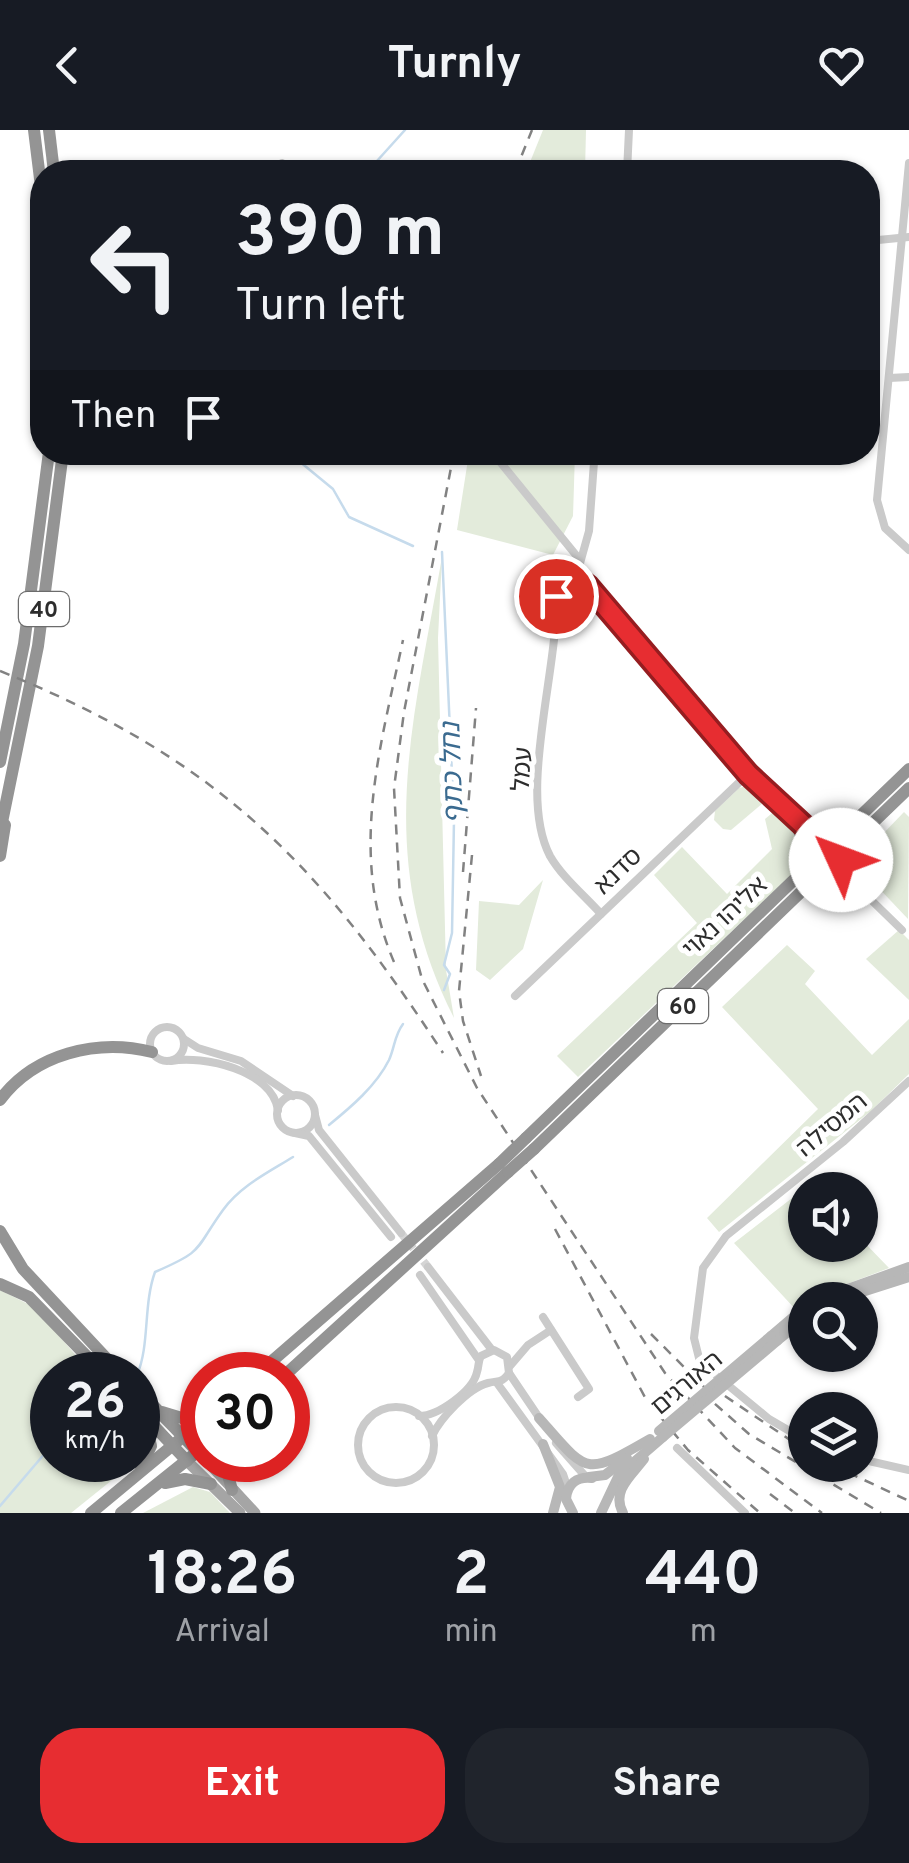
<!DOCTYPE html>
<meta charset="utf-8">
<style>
:root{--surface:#171b24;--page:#20242c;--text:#f1f3f6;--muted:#9ea1a6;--accent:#e72d31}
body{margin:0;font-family:Overpass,"Noto Sans Hebrew",sans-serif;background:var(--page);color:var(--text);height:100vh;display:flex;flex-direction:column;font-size:38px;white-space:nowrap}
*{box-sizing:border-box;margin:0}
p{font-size:32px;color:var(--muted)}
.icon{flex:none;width:55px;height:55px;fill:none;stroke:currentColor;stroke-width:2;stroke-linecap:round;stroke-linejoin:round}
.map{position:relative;height:1383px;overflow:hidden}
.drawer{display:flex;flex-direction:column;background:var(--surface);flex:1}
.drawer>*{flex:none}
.hud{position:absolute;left:30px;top:30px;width:850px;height:305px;border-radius:40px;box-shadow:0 2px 8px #0004;background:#171b24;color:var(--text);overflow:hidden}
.controls{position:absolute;left:788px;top:1042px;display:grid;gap:20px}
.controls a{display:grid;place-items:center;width:90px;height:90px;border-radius:50%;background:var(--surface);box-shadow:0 2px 8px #0004;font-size:50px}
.speed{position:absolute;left:30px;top:1222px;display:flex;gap:20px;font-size:50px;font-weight:700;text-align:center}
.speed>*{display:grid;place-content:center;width:130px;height:130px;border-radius:50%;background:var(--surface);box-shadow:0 2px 8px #0004;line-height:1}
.speed small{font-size:25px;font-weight:400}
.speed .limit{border:15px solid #d22;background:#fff;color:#111}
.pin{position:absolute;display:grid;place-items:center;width:85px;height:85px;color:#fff;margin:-42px;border:5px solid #fff;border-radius:50%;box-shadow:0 2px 10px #0007}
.me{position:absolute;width:110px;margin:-55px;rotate:313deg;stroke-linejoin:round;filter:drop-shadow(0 0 8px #0008)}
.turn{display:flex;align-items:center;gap:35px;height:210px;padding:0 40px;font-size:45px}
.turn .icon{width:130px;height:130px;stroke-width:2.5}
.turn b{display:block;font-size:70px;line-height:85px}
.then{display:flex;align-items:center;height:95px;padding:0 40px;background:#0003;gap:20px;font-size:38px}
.eta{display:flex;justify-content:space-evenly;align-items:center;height:170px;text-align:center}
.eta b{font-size:60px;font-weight:700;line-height:70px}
.cta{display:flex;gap:20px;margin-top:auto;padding:20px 40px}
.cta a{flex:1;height:115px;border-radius:40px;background:var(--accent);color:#fff;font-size:40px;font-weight:700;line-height:115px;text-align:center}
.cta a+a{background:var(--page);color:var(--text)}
header{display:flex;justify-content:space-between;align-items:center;height:130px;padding:0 40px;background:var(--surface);font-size:45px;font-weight:700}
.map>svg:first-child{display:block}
.green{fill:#e3ebdb}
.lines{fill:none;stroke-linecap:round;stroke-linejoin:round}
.stream{stroke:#c6dbec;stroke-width:2.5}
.street-tunnel{stroke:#d5d5d5;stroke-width:8;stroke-dasharray:8 4;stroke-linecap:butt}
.street{stroke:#cacaca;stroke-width:8}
.secondary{stroke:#b7b7b7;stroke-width:10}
.primary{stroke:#a5a5a5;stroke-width:11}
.highway{stroke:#949494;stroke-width:12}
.rail{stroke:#828282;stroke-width:2.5;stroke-dasharray:10 8;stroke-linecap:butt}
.secondary-bridge{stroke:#b7b7b7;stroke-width:10}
.highway-bridge{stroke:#949494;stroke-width:12}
.route-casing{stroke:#961d20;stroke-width:25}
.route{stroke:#e72d31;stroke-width:18}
.labels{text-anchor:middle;stroke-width:10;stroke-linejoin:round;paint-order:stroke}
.shield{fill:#fff;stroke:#6c6c6c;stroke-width:2.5}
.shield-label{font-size:22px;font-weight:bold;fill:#2d2d2d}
.street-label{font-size:25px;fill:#2d2d2d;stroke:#fff}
.water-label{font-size:28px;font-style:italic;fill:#3b6b90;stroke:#fff}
</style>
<header><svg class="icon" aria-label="back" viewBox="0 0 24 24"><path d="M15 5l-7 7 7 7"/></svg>Turnly<svg class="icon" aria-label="heart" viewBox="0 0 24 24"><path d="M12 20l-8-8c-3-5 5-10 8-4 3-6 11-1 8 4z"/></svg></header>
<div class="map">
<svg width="909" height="1383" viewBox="0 0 909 1383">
<rect width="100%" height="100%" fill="#fff"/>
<g class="green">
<polygon points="543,0 586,0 585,42 526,42"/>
<polygon points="469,323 575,323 573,386 553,425 457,400"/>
<path d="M442 427 438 508 446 840 454 888C373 728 413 594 442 427Z"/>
<polygon points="750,655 762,665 763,673 731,700 723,699 714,690 715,681 739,658"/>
<path d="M777 679C797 703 805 714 792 744L578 947 557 926 697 793 654 745 682 717 727 764 772 719 765 689Z"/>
<polygon points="904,682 909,687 908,789 855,733"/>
<polygon points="543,750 523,819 490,850 476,840 479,771 519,775"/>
<polygon points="899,800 909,810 909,870 866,829"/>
<polygon points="787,815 815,841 805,854 872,925 909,889 909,944 871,981 719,1102 707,1088 818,979 722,877"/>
<polygon points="809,1055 813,1060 805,1060 805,1115 860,1115 860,1108 889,1138 805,1170 797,1181 734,1113"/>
<polygon points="0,1160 34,1177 93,1245 52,1245 52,1330 137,1330 71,1383 0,1383"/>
<polygon points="193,1357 210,1362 230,1383 143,1383"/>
</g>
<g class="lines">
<g class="stream">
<polyline points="367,42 405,0"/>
<polyline points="288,322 333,359 349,387 413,416"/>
<polyline points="442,422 454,690 452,803 444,835 450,844 444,860"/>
<path d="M329 995C351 977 376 956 389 930 395 917 394 906 403 894"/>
<path d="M137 1245C150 1215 143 1175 155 1142 206 1120 194 1120 223 1080 240 1056 269 1042 293 1027"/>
<polyline points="0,1376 52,1315"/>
</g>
<polyline class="street-tunnel" points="401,1103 428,1137"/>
<g class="street">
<polyline points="282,33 285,42"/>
<polyline points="909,33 877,370 885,398 909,420"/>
<polyline points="627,42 629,0"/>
<polyline points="868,111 909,107"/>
<polyline points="889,248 909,247"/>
<polyline points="492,322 580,430"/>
<circle cx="566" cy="450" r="13"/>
<polyline points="577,444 589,401 594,332 599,322"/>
<polyline points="579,449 793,694 902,800"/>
<path d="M556 460C561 533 516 662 550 726 562 747 584 765 601 784"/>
<polyline points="789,684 838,727 848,745"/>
<polyline points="515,866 748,644"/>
<circle cx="167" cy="914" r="17"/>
<polyline points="184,909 198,918 241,931 293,966"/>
<path d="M171 931C203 925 272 940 278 980"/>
<circle cx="296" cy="984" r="19"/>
<polyline points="315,985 319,1000 401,1103"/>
<polyline points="295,1003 309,1006 391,1107"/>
<polyline points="428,1137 492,1220"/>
<polyline points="420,1145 478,1229"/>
<polyline points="543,1187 589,1259 578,1267"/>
<polyline points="510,1236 528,1215 551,1200"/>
<polyline points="497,1253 563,1344 568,1359"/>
<circle cx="396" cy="1315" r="38"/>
<path d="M419 1286C438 1286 473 1261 477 1242 479 1236 478 1231 481 1226L494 1220 507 1227 509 1243 540 1289"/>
<path d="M432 1306C440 1289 468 1258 488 1253 499 1250 501 1254 509 1243"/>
<polyline points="805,1310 769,1289 700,1232 694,1208 703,1138 726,1106 843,1012 909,951"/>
<polyline points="556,1313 586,1347"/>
<polyline points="677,1318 745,1383"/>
<polyline points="860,1329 909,1340"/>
</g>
<g class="secondary">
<polyline points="817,1170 909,1137"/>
<polyline points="837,1170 909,1147"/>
<polyline points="771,1206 805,1177"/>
<polyline points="777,1211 805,1188"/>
<path d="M539 1288C588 1344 584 1347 650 1309"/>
<polyline points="543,1314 560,1357 553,1383"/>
<polyline points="589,1347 605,1345 627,1328"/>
<path d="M573 1383 566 1369C567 1354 577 1346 592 1348"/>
<polyline points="601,1383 619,1345 663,1307"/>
<path d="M623 1383C611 1361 631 1346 644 1329"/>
</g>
<g class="primary">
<polyline points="206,1330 255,1383"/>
<polyline points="187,1331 240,1383"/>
</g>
<g class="highway">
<polyline points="34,0 42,65"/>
<polyline points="49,0 54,42"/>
<polyline points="0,632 24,514 49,322"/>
<polyline points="803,695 827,702 848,698"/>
<polyline points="799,700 806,724 801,743"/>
<polyline points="0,702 38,516 63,322"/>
<polyline points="0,726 5,695"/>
<path d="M0 970C34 924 97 908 152 922"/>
<polyline points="526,1008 909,639"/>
<polyline points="534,1019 909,658"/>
<polyline points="0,1101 23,1139 122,1245"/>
<polyline points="0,1154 29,1167 105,1245"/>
<polyline points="256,1245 499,1034"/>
<polyline points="285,1245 508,1042"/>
<polyline points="138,1260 198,1322"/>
<polyline points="138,1279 187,1331"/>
<polyline points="162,1282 185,1289 202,1284"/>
<polyline points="224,1330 232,1360"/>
<polyline points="141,1337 151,1316 145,1291"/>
<polyline points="165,1353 185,1349 211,1354"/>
<polyline points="91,1383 202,1291"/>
<polyline points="121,1383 202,1318"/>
</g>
<g class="rail">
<polyline points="515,42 532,0"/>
<polyline points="454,322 404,582 394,658 400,768 422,849 477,958 665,1243 735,1318 822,1383"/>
<path d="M0 541C216 628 318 731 443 923"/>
<polyline points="472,725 459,861 463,891 481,946"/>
<polyline points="463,742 476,578"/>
<path d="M394 832C348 725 380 619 403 510"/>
<polyline points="555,1099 647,1271 688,1320 760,1383"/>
<polyline points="651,1204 704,1257"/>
<polyline points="688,1250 749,1304 881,1383"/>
<polyline points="710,1256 805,1320"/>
<polyline points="832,1335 909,1371"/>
<polyline points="770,1364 795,1383"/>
</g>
<g class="secondary-bridge">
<polyline points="659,1301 771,1206"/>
<polyline points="663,1307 777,1211"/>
</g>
<g class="highway-bridge">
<polyline points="499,1034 526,1008"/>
<polyline points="508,1042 534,1019"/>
</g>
</g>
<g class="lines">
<g class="route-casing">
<polyline id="route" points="556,466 556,460 573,462 579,449 588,456 748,644 841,730"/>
</g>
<use href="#route" class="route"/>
</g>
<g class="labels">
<g class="shield">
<rect x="19" y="462" width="50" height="34" rx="8"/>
<rect x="658" y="859" width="50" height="34" rx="8"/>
</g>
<g class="shield-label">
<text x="44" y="487">40</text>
<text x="683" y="884">60</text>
</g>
<g class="street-label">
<text transform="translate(521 639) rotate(-86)" y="9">עמל</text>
<text transform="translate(617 740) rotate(-44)" y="9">סדנא</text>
<text transform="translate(724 786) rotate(-43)" y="9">אליהו נאוי</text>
<text transform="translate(831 994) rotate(-40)" y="9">המסילה</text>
<text transform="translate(686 1252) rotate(-40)" y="9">האורגים</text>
</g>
<g class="water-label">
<text transform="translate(451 643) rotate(-92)" y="10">נחל כתף</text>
</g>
</g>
</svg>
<div class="controls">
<a><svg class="icon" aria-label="sound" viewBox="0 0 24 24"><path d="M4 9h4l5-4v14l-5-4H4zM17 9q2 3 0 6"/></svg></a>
<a><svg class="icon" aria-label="search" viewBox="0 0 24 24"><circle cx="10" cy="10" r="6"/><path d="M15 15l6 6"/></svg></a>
<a><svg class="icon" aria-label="layers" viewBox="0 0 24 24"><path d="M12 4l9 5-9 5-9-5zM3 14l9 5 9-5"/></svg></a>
</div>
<div class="speed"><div>26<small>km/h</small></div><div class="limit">30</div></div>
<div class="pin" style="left:556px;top:466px;background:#d93025"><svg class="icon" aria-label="arrive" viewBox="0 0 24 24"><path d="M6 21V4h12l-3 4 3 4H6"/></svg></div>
<svg class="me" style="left:841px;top:730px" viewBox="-20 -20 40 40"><circle r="19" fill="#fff"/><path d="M0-13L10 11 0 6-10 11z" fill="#e72d31"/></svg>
<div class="hud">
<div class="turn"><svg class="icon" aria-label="left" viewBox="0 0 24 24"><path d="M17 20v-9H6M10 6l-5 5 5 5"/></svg><div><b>390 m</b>Turn left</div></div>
<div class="then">Then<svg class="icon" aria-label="arrive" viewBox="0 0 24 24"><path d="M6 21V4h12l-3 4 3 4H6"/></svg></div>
</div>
</div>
<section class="drawer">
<div class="eta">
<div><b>18:26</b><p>Arrival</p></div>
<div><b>2</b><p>min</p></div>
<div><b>440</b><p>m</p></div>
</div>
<div class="cta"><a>Exit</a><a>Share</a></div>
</section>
